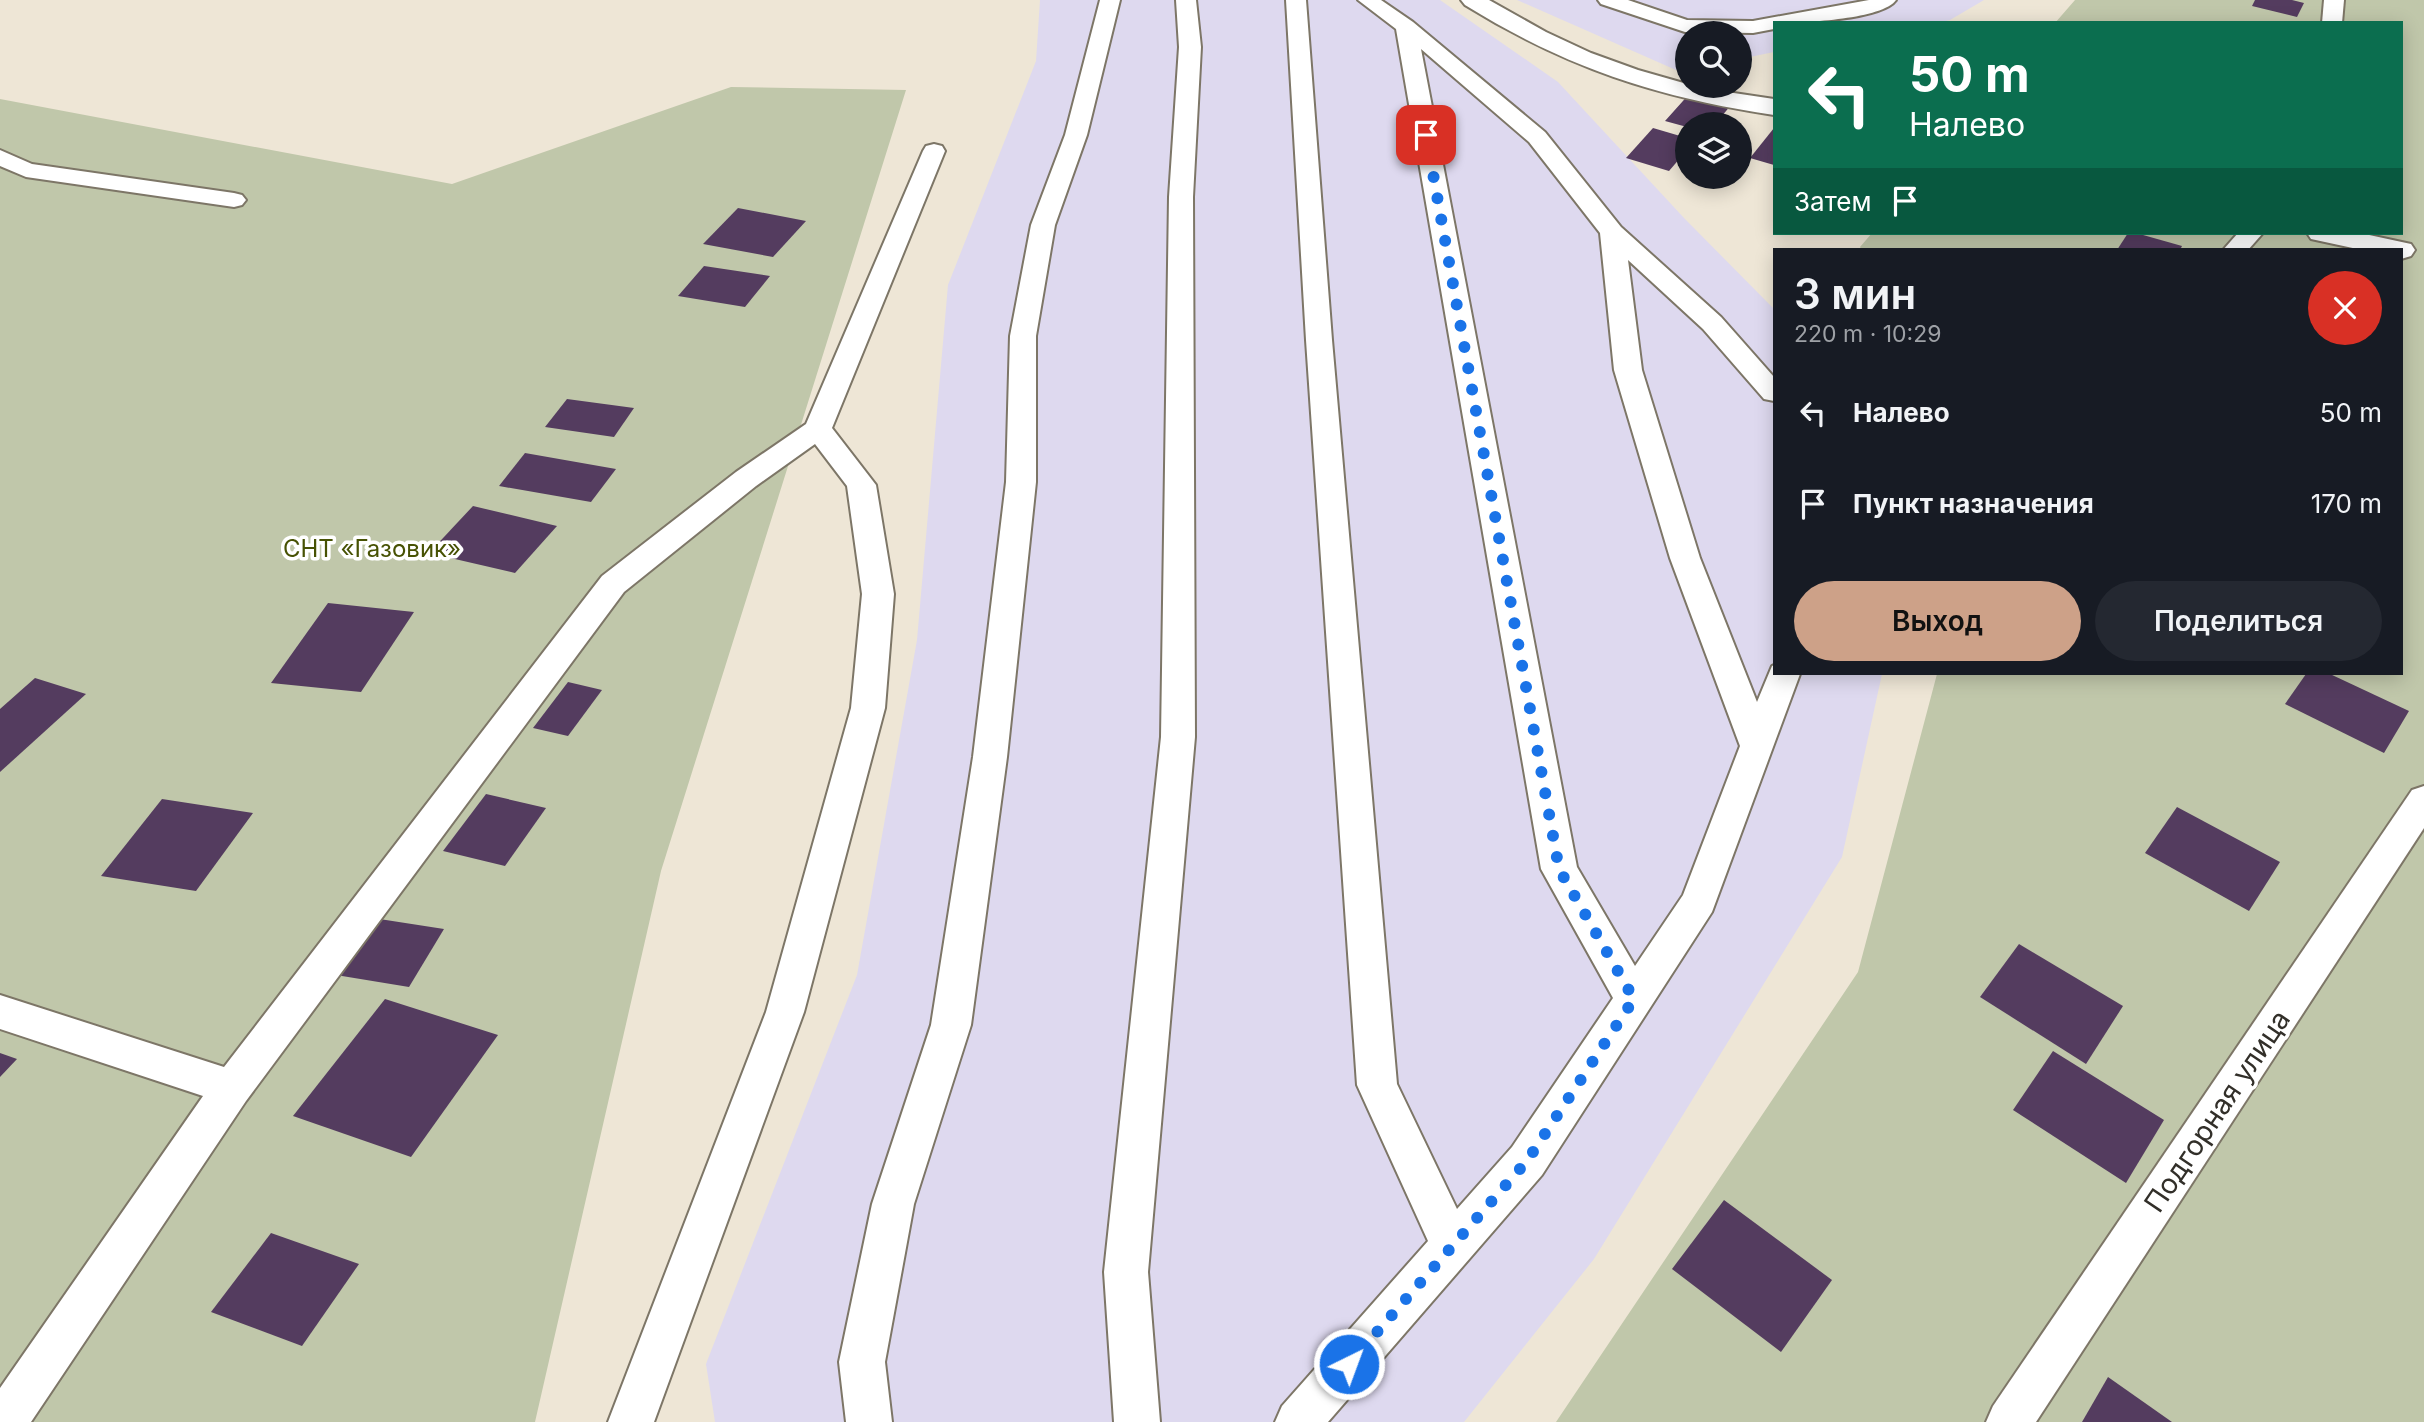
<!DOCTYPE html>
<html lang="ru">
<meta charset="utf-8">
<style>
:root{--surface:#171b24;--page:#242831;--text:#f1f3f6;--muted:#9ea1a6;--accent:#cda188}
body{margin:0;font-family:Inter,sans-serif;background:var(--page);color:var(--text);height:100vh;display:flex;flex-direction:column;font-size:26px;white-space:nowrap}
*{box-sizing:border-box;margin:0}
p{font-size:23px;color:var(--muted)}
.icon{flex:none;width:38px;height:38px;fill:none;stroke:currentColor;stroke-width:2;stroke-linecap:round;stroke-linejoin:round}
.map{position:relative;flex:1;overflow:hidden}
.panel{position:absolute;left:1773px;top:248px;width:630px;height:427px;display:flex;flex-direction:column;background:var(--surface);border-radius:0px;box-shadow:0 4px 18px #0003}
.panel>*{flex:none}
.top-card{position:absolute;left:1773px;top:21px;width:630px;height:214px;border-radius:0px;box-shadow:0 4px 18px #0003;background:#0b6e4f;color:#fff;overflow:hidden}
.tools{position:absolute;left:1675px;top:21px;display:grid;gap:14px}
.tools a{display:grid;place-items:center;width:77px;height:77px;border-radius:50%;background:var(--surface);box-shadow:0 4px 18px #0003;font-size:35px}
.pin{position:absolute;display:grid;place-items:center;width:60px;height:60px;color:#fff;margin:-30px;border-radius:14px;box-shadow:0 4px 10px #0006}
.me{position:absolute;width:77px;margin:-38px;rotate:42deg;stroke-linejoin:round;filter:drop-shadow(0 0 5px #0008)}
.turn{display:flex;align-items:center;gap:24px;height:147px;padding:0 21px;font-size:32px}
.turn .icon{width:91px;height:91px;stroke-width:2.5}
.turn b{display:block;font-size:49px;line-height:60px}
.then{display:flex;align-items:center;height:66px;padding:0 21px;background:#0003;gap:14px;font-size:26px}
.round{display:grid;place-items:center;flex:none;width:74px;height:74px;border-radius:37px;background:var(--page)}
.head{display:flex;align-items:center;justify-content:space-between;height:119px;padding:0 21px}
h1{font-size:42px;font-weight:600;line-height:52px}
.action{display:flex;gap:14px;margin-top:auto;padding:14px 21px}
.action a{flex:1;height:80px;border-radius:42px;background:var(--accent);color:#111;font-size:28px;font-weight:600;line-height:80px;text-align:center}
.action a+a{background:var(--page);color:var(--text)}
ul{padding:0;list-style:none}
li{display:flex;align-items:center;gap:21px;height:91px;padding:0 21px}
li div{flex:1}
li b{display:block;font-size:26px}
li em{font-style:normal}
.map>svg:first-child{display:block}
.industrial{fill:#ded9ef}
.green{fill:#c0c7aa}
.building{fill:#543c5f}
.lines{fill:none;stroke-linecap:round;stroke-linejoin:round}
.lane-casing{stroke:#7d7667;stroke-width:4}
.street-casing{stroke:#7d7667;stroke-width:4}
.lane{fill:#fff;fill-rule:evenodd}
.street{fill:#fff;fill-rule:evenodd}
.route{stroke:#1a73e8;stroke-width:12;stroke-dasharray:0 21.6}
.labels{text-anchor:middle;stroke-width:7;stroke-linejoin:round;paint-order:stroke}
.park-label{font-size:24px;fill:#475204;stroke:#fff}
.near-street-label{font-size:28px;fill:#322f29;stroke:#fff}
</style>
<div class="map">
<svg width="2424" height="1422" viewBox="0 0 2424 1422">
<rect width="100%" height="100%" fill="#eee6d6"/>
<g class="industrial">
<polygon points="1040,0 1440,0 1558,82 1684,218 1774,309 1774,674 1882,674 1842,857 1594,1259 1464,1422 715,1422 706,1364 857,975 917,640 948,285 1036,61"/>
<polygon points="1517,0 1984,0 1950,20 1937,23 1774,23 1774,52 1740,59 1740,33 1687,33 1687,68 1676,70"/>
</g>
<g class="green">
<polygon points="2075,0 2424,0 2424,1422 1556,1422 1858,972 1937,674 2401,674 2401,250 1862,250 1860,247 1872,233 2401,233 2401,23 2055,23"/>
<polygon points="731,87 906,90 661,871 535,1422 0,1422 0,99 452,184"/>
</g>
<g class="building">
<polygon points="2255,0 2292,0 2304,3 2297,17 2252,6"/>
<polygon points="1691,92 1732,104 1715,124 1687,124 1687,127 1665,121"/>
<polygon points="1653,128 1687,138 1687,150 1669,171 1626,158"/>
<polygon points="1774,128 1774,165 1750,158"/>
<polygon points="738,208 806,221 773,257 703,244"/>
<polygon points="2128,233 2136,233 2182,246 2180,250 2117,250"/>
<polygon points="704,266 770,276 745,307 678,296"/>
<polygon points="567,399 634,408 614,437 545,427"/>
<polygon points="525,453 616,469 591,502 499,486"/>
<polygon points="473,506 557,526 515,573 429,553"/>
<polygon points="328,603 414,612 361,692 271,683"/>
<polygon points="2306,674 2330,674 2409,711 2384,753 2285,704"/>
<polygon points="35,678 86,694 0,772 0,709"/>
<polygon points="568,682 602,690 568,736 533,728"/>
<polygon points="486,794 546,808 505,866 443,851"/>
<polygon points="162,799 253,813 196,891 101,876"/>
<polygon points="2177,807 2280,862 2249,911 2145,853"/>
<polygon points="373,918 444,929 409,987 336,975"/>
<polygon points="2019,944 2123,1006 2086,1064 1980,997"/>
<polygon points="385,999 498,1035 411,1157 293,1116"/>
<polygon points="2053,1051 2164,1120 2126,1183 2013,1110"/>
<polygon points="0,1053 17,1059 0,1077"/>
<polygon points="1724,1200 1832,1280 1781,1352 1672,1269"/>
<polygon points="271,1233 359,1264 302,1346 211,1312"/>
<polygon points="2108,1377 2172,1422 2082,1422"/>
</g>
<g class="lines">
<g class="lane-casing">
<g id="lane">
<polygon points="1100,0 1120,0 1087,135 1055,225 1036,336 1036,482 1007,757 971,1025 914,1204 885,1362 892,1422 846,1422 839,1362 872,1204 931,1025 973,757 1006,482 1010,336 1031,225 1065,135"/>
<polygon points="1176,0 1196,0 1201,47 1193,197 1195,737 1148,1272 1160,1422 1114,1422 1104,1272 1161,737 1169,197 1179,47"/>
<path d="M1286 0H1306L1332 340 1397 1084 1457 1209 1512 1147 1613 998 1541 869 1396 29 1358 0H1381L1413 22 1545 132 1621 227 1721 317 1774 377V401L1764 399 1703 329 1628 260 1642 370 1700 558 1757 702 1772 666 1774 665V674H1800L1712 912 1542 1175 1328 1422H1275L1282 1406 1428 1241 1357 1085 1306 340ZM1421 49 1529 142 1600 233 1614 370 1670 558 1740 746 1683 895 1635 966 1577 867Z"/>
<path d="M1598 0H1628L1687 20 1753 21 1869 0H1896C1882 20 1799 23 1774 23V29L1753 33 1685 32 1601 4Z"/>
<polygon points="2324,0 2344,0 2342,23 2322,23"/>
<polygon points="934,144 942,146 945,151 832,428 876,485 894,594 885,708 804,1012 654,1422 608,1422 766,1012 851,708 862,594 847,486 815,444 756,486 624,592 246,1101 31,1422 0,1422 0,1388 203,1096 0,1029 0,995 224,1067 602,576 736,472 806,424 923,151 926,146"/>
<polygon points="0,150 32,164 234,193 242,195 246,200 242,205 234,207 26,177 0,166"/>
<polygon points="2238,233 2263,233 2248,250 2223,250"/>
<polygon points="2424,786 2424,828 2036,1422 1986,1422 1993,1406 2412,790"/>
</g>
</g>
<g class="street-casing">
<g id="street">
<path d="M1461 0H1489L1546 32 1591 53 1638 70 1687 84V86L1774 99V115C1656 97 1567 68 1465 5Z"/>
<polygon points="2307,233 2360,233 2411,244 2415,250 2411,256 2401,259 2401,250 2362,250 2311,239"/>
</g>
</g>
<use href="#lane" class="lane"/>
<use href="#street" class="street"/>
</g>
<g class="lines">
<polyline class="route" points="1349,1364 1527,1161 1634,999 1559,869 1426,135"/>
</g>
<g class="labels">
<g class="park-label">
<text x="372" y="557">СНТ «Газовик»</text>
</g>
<g class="near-street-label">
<text transform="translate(2217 1111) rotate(-56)" y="10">Подгорная улица</text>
</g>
</g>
</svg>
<div class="tools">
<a><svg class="icon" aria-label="search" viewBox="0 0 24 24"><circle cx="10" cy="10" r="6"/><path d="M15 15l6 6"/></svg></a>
<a><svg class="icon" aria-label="layers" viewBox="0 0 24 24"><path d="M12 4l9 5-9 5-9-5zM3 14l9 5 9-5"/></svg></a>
</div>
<div class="pin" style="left:1426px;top:135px;background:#d93025"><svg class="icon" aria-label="arrive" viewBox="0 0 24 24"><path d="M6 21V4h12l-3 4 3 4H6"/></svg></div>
<svg class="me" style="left:1349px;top:1364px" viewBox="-20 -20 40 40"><circle r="17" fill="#1a73e8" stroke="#fff" stroke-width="3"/><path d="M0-11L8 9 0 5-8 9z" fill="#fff"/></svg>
<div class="top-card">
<div class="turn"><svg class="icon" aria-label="left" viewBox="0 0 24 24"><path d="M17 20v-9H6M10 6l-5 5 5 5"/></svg><div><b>50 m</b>Налево</div></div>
<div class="then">Затем<svg class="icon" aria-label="arrive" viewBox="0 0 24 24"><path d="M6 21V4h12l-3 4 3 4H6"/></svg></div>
</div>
<section class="panel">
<div class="head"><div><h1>3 мин</h1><p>220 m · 10:29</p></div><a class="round" style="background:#d93025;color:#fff"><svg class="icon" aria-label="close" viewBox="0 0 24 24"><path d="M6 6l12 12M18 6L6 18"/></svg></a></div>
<ul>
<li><svg class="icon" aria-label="left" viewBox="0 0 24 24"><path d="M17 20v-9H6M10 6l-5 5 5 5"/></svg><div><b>Налево</b></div><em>50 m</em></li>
<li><svg class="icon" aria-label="arrive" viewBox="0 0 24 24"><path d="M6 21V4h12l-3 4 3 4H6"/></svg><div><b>Пункт назначения</b></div><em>170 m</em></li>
</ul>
<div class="action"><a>Выход</a><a>Поделиться</a></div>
</section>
</div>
